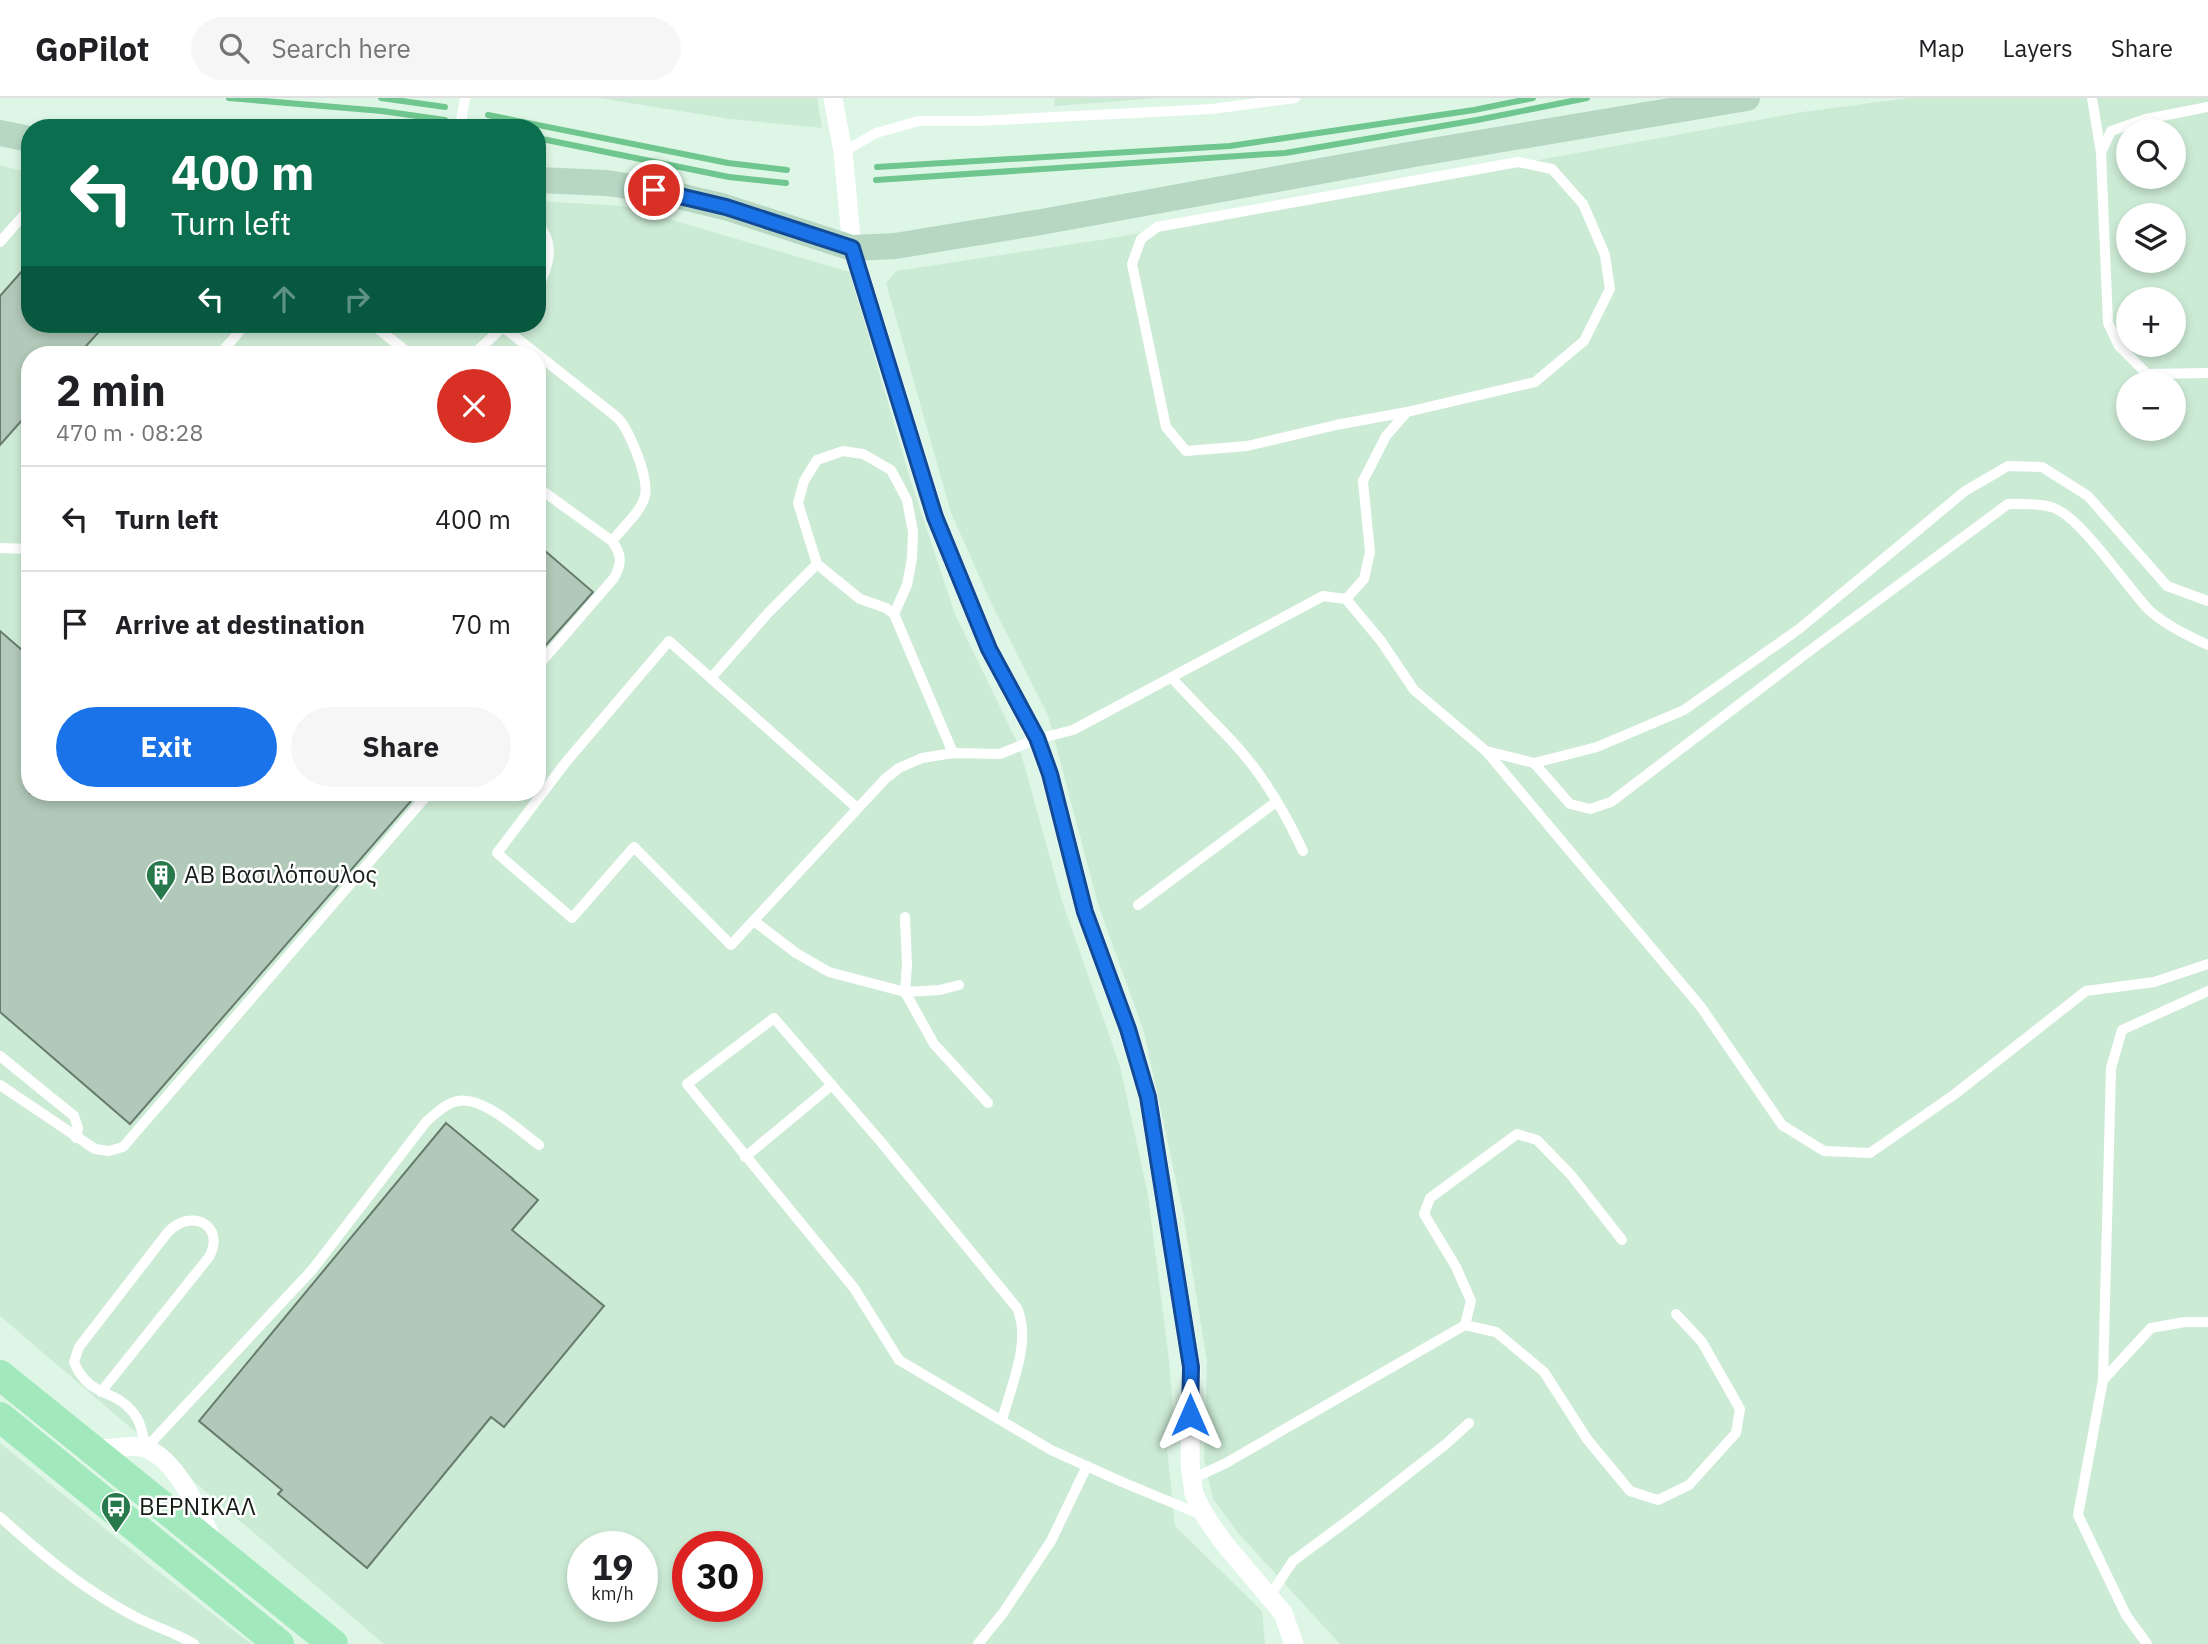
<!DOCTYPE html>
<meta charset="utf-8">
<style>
:root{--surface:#fff;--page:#f6f6f6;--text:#202124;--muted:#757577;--line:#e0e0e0;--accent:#1a73e8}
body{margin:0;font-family:"IBM Plex Sans",sans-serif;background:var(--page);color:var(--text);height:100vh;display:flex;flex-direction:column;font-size:26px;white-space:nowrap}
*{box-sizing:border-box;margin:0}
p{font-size:23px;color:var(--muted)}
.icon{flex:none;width:38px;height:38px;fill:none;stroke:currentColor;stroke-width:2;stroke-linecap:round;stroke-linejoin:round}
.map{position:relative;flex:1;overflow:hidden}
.details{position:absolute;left:21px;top:248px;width:525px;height:455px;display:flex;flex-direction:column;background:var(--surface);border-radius:28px;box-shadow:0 4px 10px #0003}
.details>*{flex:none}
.banner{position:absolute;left:21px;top:21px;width:525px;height:214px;border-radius:28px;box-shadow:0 4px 10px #0003;background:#0b6e4f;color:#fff;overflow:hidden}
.controls{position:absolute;left:2116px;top:21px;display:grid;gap:14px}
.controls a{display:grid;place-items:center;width:70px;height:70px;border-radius:50%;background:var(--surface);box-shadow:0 4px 10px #0003;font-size:35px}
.speed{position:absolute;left:567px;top:1433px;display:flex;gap:14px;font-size:35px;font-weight:700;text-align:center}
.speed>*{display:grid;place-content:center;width:91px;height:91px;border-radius:50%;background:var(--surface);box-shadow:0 4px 10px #0003;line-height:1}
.speed small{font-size:18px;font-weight:400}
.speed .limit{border:10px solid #d22;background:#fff;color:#111}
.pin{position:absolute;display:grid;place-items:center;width:60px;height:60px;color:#fff;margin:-30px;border:4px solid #fff;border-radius:50%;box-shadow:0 2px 7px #0007}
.me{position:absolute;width:77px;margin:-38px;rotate:0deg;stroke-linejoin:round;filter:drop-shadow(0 0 5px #0008)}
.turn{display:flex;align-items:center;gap:24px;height:147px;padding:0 35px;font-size:32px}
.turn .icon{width:91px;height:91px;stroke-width:2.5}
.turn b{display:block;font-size:49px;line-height:60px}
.lanes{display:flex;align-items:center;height:66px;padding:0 35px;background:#0003;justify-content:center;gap:35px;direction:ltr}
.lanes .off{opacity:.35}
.round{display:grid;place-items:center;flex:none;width:74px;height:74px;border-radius:37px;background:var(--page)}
.head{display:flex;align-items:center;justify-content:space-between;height:119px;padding:0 35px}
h1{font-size:42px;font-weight:700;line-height:52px}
.button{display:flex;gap:14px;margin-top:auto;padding:14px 35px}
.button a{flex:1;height:80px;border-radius:42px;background:var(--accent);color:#fff;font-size:28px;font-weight:700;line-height:80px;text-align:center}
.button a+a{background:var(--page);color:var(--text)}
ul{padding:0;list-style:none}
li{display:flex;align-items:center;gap:21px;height:105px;padding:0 35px;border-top:2px solid var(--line)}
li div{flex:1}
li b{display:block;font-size:26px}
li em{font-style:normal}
header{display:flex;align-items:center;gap:42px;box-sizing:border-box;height:98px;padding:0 35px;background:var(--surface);border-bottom:2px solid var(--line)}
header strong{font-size:33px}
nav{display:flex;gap:38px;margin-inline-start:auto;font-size:24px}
.search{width:490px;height:63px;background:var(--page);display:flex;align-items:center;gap:18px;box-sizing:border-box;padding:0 24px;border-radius:38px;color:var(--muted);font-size:26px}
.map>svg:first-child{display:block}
.built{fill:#ccebd5;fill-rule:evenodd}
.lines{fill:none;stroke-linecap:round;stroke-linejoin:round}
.stream{stroke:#6fc68e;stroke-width:6}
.building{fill:#b1c9b8;stroke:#677c6d;stroke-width:2}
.lane{stroke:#fff;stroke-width:10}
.street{stroke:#fff;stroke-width:19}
.secondary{stroke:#b7d7c3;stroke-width:26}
.primary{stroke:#a1e9bd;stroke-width:30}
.route-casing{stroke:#114b97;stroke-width:18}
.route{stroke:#1a73e8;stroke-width:12}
.labels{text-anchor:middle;stroke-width:5;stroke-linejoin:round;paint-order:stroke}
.poi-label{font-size:24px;fill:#171f19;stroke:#fff;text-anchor:start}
</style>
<header>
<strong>GoPilot</strong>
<div class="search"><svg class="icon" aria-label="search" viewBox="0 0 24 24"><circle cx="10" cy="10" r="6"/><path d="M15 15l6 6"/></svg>Search here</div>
<nav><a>Map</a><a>Layers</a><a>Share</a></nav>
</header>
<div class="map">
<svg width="2208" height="1546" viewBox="0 0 2208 1546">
<rect width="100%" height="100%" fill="#def6e5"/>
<g class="built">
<polygon points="599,0 817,0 822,30 730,21"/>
<polygon points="1054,0 1159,0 1055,8"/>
<path d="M1910 0H2208V1546H1340L1239 1436 1213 1401 1204 1361 1207 1264 1183 1115 1144 934 1098 806 1048 617 992 507 951 415 886 185 896 173 1106 141 1802 14ZM2128 33H2174V79H2128ZM2128 117H2174V163H2128ZM2128 201H2174V247H2128ZM2128 285H2174V331H2128Z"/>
<path d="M0 67 30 75V226H537V103L624 108 850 174 911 384 955 516 1019 648 1062 803 1120 968 1148 1097 1169 1262 1173 1312 1167 1349 1175 1428 1262 1513 1265 1546H384L0 1218ZM30 257H537V695H30ZM583 1449H642V1508H583ZM688 1449H747V1508H688Z"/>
<polygon points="0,1345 146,1464 251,1546 0,1546"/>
</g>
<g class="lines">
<g class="stream">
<polyline points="229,0 382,13 445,22"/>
<polyline points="381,0 445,9"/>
<polyline points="488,17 728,65 787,72"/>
<polyline points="485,30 486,30"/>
<polyline points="537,40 729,79 786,85"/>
<polyline points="877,69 1230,48 1474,12 1533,0"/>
<polyline points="876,82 1285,55 1477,22 1587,0"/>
</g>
</g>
<g class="building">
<polygon points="30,164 30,226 106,226 78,257 30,257 30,313 0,347 0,198"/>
<polygon points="537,446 593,494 537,557"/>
<polygon points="0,533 30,559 30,695 418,695 130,1026 0,914"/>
<polygon points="446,1025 538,1102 512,1132 604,1208 504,1329 491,1319 367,1470 278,1396 282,1392 199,1323"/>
</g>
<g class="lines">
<g class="lane">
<polyline points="2092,0 2101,55 2108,225 2119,248 2147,276 2208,275"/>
<polyline points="460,30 465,0"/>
<polyline points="843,54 876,35 919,23 979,23 1212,11 1295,0"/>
<polyline points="2101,55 2111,33 2146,21 2208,9"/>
<path d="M537 125C557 146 548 170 537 192"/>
<polyline points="0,144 30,110"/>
<polyline points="372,226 411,257"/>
<path d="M499 226 618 320C630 334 649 379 645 398 641 414 622 430 612 443"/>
<polyline points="227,248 238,257"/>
<polyline points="219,257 246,226"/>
<polyline points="473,257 506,226"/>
<path d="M537 389 612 443C622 457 622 465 614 480L537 569"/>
<polyline points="0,450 30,451"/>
<polyline points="1346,501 1364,481 1370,454 1363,383 1386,338 1407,314 1535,284 1584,243 1610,191 1605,157 1583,106 1552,71 1518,64 1157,129 1141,141 1132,166 1166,329 1186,353 1247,348 1336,327 1407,314"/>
<polyline points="894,516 907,487 912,460 913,434 907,402 891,372 863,356 843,353 817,362 804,383 798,405 817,466 860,501 886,510 894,516 953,655"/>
<polyline points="711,580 768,515 817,466"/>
<path d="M1172 580C1191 601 1212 622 1232 643 1261 674 1285 714 1303 753"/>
<polyline points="1486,653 1701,909 1782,1027 1824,1053 1870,1055 1955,996 2086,893 2154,884 2208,866"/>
<path d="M1534 665 1570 706 1590 711 1611 704 1812 551 2008 406C2022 406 2038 405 2051 409 2079 416 2126 488 2148 511 2163 526 2188 538 2208 547"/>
<polyline points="857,710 669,543 566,664 497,755 572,820 634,749 731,847 886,680 899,670 922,660 953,655 1000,656 1037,641 1073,632 1323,498 1346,501 1381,543 1414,592 1486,653 1534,665 1597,649 1684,612 1799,531 1965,393 2008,368 2042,369 2088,398 2167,488 2208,503"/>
<polyline points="1138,807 1276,704"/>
<polyline points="905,819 907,867 905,894 934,946 988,1005"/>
<polyline points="754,823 796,855 829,874 905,894 940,892 959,887"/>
<polyline points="0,958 74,1018 78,1030 76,1040"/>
<polyline points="0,987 95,1051 109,1053 123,1049 429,695"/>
<polyline points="745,1059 832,987"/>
<polyline points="1465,1227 1471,1203 1456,1169 1424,1116 1430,1100 1517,1036 1537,1042 1571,1077 1622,1142"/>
<polyline points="2103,1282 2151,1230 2185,1224 2208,1224"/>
<path d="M101 1294 209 1159C226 1128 192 1109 168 1134L79 1249 74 1264C88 1299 114 1291 132 1313 141 1323 143 1338 146 1350"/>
<path d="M1002 1322C1011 1288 1032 1243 1017 1210L881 1044 774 920 687 986 854 1190 899 1262 1051 1352 1122 1384 1202 1417"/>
<path d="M146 1350 312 1172 426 1024C435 1016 446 1005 458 1003 483 998 520 1033 539 1047"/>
<polyline points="1192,1381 1226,1365 1465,1227 1496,1234 1544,1274 1587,1341 1630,1393 1658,1402 1689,1387 1736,1335 1740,1311 1702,1244 1676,1216"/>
<path d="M0 1419C41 1456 82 1490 130 1516 151 1528 173 1533 194 1546"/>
<polyline points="1269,1499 1293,1463 1354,1418 1446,1346 1469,1325"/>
<polyline points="978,1546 1003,1515 1051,1443 1087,1368"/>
<polyline points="2147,1546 2126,1517 2078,1417 2103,1282 2111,970 2122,932 2208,893"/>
</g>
<g class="street">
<polyline points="833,0 843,54 852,150 935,419 989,551 1037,641 1050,676 1085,814 1128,931 1148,999 1191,1269 1190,1366 1194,1396 1205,1418 1223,1444 1283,1515 1294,1546"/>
<path d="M91 1349C111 1354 123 1346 140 1349 175 1355 199 1415 213 1443"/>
</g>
<g class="secondary">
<polyline points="0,35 30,41"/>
<polyline points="537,82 607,85 654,92 725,109 852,150 895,148 1041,124 1414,56 1747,0"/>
</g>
<g class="primary">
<polyline points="0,1277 333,1546"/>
<polyline points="0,1319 279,1546"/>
</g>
</g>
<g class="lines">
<g class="route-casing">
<polyline id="route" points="654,92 726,109 852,150 935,419 989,551 1037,640 1050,676 1085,814 1128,931 1148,999 1191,1269 1190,1317"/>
</g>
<use href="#route" class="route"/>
</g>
<defs>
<g id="building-pin" transform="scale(1.575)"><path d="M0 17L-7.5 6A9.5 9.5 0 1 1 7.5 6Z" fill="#27784a" stroke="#fff"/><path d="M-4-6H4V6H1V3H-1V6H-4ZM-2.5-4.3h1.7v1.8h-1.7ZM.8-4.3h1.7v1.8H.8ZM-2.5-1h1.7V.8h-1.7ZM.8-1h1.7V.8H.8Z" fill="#fff"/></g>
<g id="bus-pin" transform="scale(1.575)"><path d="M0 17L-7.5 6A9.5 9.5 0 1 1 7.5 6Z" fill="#27784a" stroke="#fff"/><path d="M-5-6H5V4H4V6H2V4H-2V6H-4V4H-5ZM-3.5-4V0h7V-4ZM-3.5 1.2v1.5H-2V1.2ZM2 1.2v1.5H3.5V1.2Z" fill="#fff"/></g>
</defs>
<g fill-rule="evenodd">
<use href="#building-pin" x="161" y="777"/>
<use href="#bus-pin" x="116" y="1409"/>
</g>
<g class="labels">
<g class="poi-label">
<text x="184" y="785">ΑΒ Βασιλόπουλος</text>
<text x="139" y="1417">ΒΕΡΝΙΚΑΛ</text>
</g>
</g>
</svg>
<div class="controls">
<a><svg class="icon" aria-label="search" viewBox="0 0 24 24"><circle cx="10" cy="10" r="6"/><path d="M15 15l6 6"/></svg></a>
<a><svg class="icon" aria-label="layers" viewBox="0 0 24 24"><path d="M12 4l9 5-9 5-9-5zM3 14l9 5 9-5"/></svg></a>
<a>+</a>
<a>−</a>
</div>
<div class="speed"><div>19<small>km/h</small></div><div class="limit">30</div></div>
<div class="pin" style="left:654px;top:92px;background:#d93025"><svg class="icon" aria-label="arrive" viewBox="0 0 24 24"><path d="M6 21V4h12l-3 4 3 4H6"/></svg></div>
<svg class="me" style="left:1190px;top:1317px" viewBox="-20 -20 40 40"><path d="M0-17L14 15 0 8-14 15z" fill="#1a73e8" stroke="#fff" stroke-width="4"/></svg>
<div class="banner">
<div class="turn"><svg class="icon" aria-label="left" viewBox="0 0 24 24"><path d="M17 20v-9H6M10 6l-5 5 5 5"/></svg><div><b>400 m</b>Turn left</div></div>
<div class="lanes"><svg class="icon" aria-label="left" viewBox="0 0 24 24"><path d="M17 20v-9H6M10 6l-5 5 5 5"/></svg><svg class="icon off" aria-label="ahead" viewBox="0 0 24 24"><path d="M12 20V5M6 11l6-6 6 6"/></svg><svg class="icon off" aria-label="right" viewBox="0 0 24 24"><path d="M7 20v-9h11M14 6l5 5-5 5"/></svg></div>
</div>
<section class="details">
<div class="head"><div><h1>2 min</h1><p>470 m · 08:28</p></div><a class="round" style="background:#d93025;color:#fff"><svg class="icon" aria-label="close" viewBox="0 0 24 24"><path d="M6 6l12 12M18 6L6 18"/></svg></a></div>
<ul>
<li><svg class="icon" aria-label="left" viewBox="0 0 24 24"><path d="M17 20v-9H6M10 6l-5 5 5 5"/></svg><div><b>Turn left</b></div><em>400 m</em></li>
<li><svg class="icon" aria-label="arrive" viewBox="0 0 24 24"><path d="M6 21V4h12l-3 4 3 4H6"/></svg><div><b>Arrive at destination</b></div><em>70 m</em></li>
</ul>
<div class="button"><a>Exit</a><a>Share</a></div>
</section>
</div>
